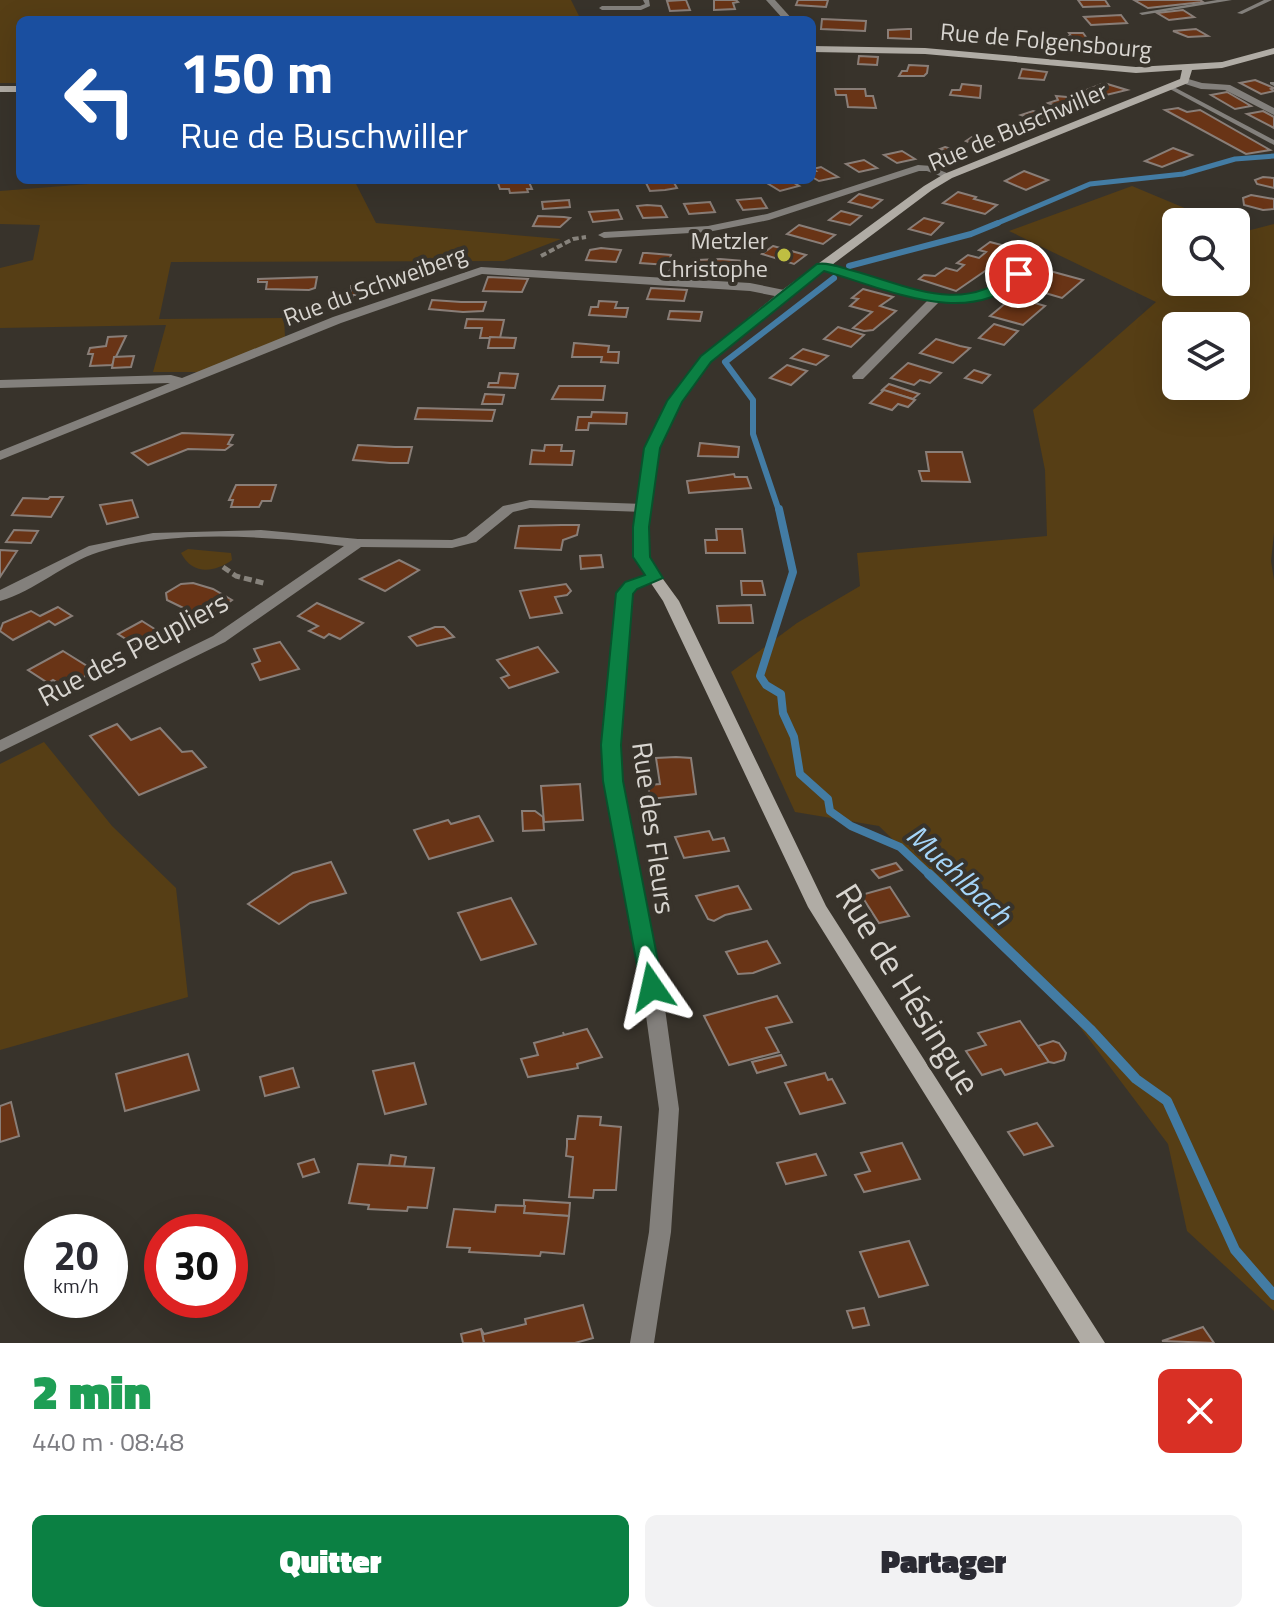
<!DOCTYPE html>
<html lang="fr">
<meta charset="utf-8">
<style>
:root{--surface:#fff;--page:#f2f2f3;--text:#2b2b33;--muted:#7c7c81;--accent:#0b8043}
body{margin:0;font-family:"Titillium Web",sans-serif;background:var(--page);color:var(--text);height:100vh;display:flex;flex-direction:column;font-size:30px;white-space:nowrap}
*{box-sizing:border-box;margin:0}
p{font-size:26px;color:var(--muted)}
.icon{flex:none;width:44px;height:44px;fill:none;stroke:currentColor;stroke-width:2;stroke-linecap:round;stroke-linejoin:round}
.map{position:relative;height:1343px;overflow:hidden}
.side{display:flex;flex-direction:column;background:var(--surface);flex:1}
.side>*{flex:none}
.banner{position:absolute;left:16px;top:16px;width:800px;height:168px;border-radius:12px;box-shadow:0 8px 32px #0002;background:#1a4fa0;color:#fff;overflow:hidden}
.buttons{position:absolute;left:1162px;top:208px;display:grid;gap:16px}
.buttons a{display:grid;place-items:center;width:88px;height:88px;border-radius:12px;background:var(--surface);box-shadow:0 8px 32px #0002;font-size:40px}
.speed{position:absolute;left:24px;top:1214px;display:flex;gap:16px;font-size:40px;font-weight:700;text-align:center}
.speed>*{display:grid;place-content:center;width:104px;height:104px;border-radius:50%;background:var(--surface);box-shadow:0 8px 32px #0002;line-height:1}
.speed small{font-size:20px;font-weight:400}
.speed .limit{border:12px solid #d22;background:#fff;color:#111}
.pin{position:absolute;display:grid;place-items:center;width:68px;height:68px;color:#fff;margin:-34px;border:4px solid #fff;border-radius:50%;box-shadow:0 2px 8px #0007}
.me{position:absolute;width:88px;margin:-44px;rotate:349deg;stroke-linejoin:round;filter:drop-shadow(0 0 6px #0008)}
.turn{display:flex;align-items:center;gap:28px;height:168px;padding:0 32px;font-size:36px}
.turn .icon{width:104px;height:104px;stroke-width:2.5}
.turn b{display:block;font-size:56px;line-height:68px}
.round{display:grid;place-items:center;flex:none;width:84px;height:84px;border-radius:12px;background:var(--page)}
.headline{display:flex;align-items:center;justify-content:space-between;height:136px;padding:0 32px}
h1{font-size:48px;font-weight:800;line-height:60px;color:#1e9e55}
.primary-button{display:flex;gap:16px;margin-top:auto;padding:16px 32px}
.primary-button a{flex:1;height:92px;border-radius:12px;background:var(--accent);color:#fff;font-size:32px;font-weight:800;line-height:92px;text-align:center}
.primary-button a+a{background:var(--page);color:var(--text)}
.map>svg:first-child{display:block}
.green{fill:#563e15;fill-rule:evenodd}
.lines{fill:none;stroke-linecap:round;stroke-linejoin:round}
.stream-far3{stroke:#437ca4;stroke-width:5}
.stream-far2{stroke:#437ca4;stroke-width:6}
.stream-far1{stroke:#437ca4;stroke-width:8}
.stream{stroke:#437ca4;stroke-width:10}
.building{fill:#693416;stroke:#897e78;stroke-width:2}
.path-far1{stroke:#87837c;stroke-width:4;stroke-dasharray:6 3;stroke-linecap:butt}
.path{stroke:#87837c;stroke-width:5;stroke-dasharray:8 4;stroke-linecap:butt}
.lane{fill:#83807c;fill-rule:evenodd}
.street{fill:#83807c;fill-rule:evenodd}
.secondary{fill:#b0aca5;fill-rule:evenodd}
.route{fill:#0b8043;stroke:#07532c;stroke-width:2}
.poi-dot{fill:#bfbe42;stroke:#38332b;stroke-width:3}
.labels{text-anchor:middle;stroke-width:8;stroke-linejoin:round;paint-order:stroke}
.far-street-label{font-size:24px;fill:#d8d5d0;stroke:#38332b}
.far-poi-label{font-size:24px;fill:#d8d5d0;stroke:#38332b;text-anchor:end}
.street-label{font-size:28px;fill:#d8d5d0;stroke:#38332b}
.water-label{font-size:30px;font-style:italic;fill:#a5d5f9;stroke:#38332b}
.near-street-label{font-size:34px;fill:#d8d5d0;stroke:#38332b}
</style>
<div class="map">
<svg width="1274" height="1343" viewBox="0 0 1274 1343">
<rect width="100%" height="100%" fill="#38332b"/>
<g class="green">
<polygon points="0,0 571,0 581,20 20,20 20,83 0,83"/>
<polygon points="139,180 354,180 376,223 561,239 504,261 171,262 159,319 284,318 285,337 206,372 153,372 166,325 0,328 0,268 33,260 40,225 0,224 0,191"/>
<path d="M1132 186 1218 222H1176V282H1236V229L1243 232 1274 224V533L1271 561 1274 580V1311L1187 1231 1168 1144 1070 1014 879 826 795 812 731 672 797 623 860 586 857 553 1047 536 1045 470 1033 410 1156 302 1009 231ZM1176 326H1236V386H1176Z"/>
<path d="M188 549 231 553 232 560C214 573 192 575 181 553Z"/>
<polygon points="44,742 112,826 176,888 188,997 0,1050 0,764"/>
</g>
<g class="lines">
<polyline class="stream-far3" points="993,225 1090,184 1183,174 1235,159 1274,156"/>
<g class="stream-far2">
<polyline points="849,266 971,234 998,223"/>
<polyline points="779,511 753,434 753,400 725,362 834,278"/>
</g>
<polyline class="stream-far1" points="779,509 793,572 760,676 766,685 781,694 783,713 794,737 800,774 828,799 830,811 851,826 900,847 931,876"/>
<polyline class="stream" points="929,874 1090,1029 1136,1079 1167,1101 1235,1250 1274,1295"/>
</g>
<g class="building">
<polygon points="683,0 686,0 690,10 670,11 667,1"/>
<polygon points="714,0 736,0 738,2 733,3 735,9 714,10"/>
<polygon points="798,0 828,0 826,7 796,5"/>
<polygon points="1078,0 1105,0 1109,6 1083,7"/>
<polygon points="1134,0 1200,0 1203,2 1148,8"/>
<polygon points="1183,10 1194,17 1169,20 1157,13"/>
<polygon points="1121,15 1127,23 1091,25 1084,17"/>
<polygon points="822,19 866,21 865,31 821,29"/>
<polygon points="908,29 911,29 911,39 888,38 888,30"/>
<polygon points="1196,29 1208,36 1188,37 1173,31"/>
<polygon points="1069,33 1083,33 1089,41 1052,42 1049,36 1071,36"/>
<polygon points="859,56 878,57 877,65 858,64"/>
<polygon points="909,65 928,66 927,73 924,76 899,76 902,71 907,71"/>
<polygon points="1022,69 1047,72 1044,80 1019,78"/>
<polygon points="1255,80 1274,88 1271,89 1274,91 1261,94 1240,83"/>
<polygon points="1104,83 1127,90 1106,95 1084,91"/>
<polygon points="962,84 981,86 980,98 950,95 952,90 960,90"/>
<polygon points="835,89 865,89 866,96 873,96 876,108 848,107 846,95 836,95"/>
<polygon points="1227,92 1251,106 1235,109 1211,95"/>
<polygon points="1056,96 1067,97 1068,102 1078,105 1067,110 1048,103 1058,100"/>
<polygon points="1178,108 1187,112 1200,110 1270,150 1246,154 1165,110"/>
<polygon points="1033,111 1050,116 1038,121 1021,115"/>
<polygon points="1263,111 1274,117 1274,128 1247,114"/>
<polygon points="1010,124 1027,130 1013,136 996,129"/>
<polygon points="975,135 981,135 998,142 983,148 966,141"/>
<polygon points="945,147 951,149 966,155 951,160 936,154 945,151 940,149"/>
<polygon points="1173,148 1192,155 1162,167 1145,161"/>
<polygon points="902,151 915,159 897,163 884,155"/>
<polygon points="864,160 877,168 859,172 846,164"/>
<polygon points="821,167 838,177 819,181 812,177 812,172 816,171 813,169"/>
<polygon points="1024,171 1048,180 1026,190 1005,181"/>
<polygon points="1263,177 1274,178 1274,188 1257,184 1255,180"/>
<polygon points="522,180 529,182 532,189 527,189 528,192 510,193 509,189 500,189 498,183"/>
<polygon points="778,180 789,180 799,186 780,191 767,183"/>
<polygon points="673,181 677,188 665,190 650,191 646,183"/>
<polygon points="958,192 976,197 974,199 997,205 985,214 943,203"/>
<polygon points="859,194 882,200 872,208 849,202"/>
<polygon points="1251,195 1274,199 1274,209 1263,210 1244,205 1243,198"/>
<polygon points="761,198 767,208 743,210 737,200"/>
<polygon points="569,200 570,207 543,209 542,202"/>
<polygon points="710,202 715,212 689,214 684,204"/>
<polygon points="647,205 661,206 667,217 643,218 637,206"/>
<polygon points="618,210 622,219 593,222 589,212"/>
<polygon points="841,211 861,216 850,225 829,220"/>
<polygon points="538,216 564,217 570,218 560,227 533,226"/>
<polygon points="924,218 943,223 931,235 909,229"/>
<polygon points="799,225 835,235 823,244 787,234"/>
<polygon points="990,242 1017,249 956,291 919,279 924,275 935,276 946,268 957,271 964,265 957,263 968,255 979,258 986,252 979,250"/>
<polygon points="773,246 806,255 794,264 762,254"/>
<polygon points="601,248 621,250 616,262 586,260 590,250"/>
<polygon points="643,253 647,253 671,255 668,265 640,263"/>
<polygon points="720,259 743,261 740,273 694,268 697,260"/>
<polygon points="671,268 691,271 689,279 666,277"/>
<polygon points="1050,271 1083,280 1062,298 1045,293 1035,303 1045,306 1023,325 990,316 1013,297 1019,299"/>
<polygon points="317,277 315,288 309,290 266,289 267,282 258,282 258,279"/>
<polygon points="488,277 528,279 522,292 483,291"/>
<polygon points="373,285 372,295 353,295 352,302 333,302 334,293 351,292 351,286"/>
<polygon points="651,288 687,290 684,301 647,299"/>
<polygon points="863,289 893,297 880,306 896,311 873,330 864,331 853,328 872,312 850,306 858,299 852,298"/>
<polygon points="432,300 461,302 486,302 483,311 463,312 429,309"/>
<polygon points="599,301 617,302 615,308 628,308 626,317 589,315 591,307 598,307"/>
<polygon points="670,311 702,312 700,321 668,319"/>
<polygon points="467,319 504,320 500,338 480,338 482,328 465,328"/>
<polygon points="994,324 1018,331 1004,345 979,338"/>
<polygon points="838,327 864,335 851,347 824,339"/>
<polygon points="126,336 112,365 90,366 93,354 88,354 90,348 106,346 108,337"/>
<polygon points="490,337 516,338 514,348 488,348"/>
<polygon points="936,339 960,346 970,348 953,363 920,353"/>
<polygon points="574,343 609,346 608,352 619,352 618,363 601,362 602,357 572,357"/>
<polygon points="803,349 828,356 816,365 791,358"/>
<polygon points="134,356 131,367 112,368 114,357"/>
<polygon points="908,363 931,370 941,373 930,383 920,380 914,385 891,378"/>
<polygon points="787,365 807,371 791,385 770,378"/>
<polygon points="974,370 990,375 982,383 965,378"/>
<polygon points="500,373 518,374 515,388 488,387 489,383 498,383"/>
<polygon points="889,384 919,394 913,399 882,390"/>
<polygon points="559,386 605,386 603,400 552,399"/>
<polygon points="884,390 906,397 915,400 908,407 898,404 892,410 870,403"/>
<polygon points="485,394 504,395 502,404 482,404"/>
<polygon points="418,408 495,410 492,421 415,419"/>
<polygon points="592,412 627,413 626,424 589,423 588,430 576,430 578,417 591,417"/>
<polygon points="182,433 233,435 228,444 232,445 225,450 188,449 148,465 132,453"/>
<polygon points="700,443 739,447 738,457 698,456"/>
<polygon points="358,445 395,447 412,447 408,463 390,463 353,460"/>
<polygon points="545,445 562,445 561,451 574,451 572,465 530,464 532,450 544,451"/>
<polygon points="926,452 962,452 970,482 922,481 919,471 929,471"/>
<polygon points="734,474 735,477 747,477 751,488 689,493 687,481"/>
<polygon points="236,485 276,485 271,501 262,501 259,507 231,507 233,500 229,500"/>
<polygon points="50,497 63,497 51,517 12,515 23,498 48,499"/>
<polygon points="132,500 138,517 107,524 100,505"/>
<polygon points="562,525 579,525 577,535 563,540 561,550 515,548 519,526"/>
<polygon points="716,529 742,529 745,553 706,553 705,540 717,540"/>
<polygon points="14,530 38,531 31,543 6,542"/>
<polygon points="0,550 17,551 0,577"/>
<polygon points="601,555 603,567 581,569 580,556"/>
<polygon points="399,560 419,570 385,591 360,579"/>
<polygon points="741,581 762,581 765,595 742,595"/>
<polygon points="193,583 213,589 232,600 206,619 167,600 166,593 181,584"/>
<polygon points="566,584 571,591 567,595 555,597 562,613 530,618 520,591"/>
<polygon points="317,603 363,623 340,639 329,634 324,638 309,631 318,626 298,616"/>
<polygon points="751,605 753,623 719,623 717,606"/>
<polygon points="58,607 72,616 55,625 49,621 13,640 0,631 3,623 31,611 40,616"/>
<polygon points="142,621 164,635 140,648 118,634"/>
<polygon points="435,627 444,627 454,637 417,646 409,637"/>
<polygon points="280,642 299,669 260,680 252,664 260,661 254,649"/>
<polygon points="538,647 558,672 509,688 501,678 509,675 497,660"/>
<polygon points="63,651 95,671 65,687 53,680 48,683 28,670"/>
<polygon points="117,724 131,740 160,728 182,752 192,751 206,767 139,795 90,736"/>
<polygon points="676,757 691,758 696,794 650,799 648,785 660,784 656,758"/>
<polygon points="580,784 583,820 544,822 541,786"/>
<polygon points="522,811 535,811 543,817 544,830 523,831"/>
<polygon points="479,816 493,841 429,859 414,830 448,820 451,824"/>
<polygon points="709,831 713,840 724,838 729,851 684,858 675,837"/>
<polygon points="331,862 346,893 310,903 279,924 248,904 293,873"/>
<polygon points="896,863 902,870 879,878 872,870"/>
<polygon points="738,886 751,909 725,915 714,921 708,919 696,896"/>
<polygon points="890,887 909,916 879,923 861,895"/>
<polygon points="511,898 536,944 481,960 458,913"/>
<polygon points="767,941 780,963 753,973 738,974 726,952"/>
<polygon points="777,996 792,1022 766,1028 779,1052 729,1065 704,1016"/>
<polygon points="1020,1021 1049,1062 1005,1075 1001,1069 982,1075 966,1051 986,1045 978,1033"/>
<polygon points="587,1029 602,1057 577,1064 578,1068 528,1077 521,1059 538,1055 534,1043 564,1035 563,1032 564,1035"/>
<polygon points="1053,1041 1059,1043 1066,1053 1064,1060 1054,1063 1049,1062 1038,1046"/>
<polygon points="188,1054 199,1090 125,1111 116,1074"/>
<polygon points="781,1055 786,1065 757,1073 752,1062"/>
<polygon points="414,1063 426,1104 385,1114 373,1071"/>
<polygon points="293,1068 299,1087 265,1096 260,1077"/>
<polygon points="825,1073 828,1080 832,1079 845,1103 800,1114 785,1083"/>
<polygon points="11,1102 19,1136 0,1142 0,1106"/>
<polygon points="578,1116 601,1117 600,1125 621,1127 616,1190 594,1190 593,1198 569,1197 573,1157 566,1156 567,1146 567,1139 575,1139"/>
<polygon points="1037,1123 1053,1146 1024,1155 1008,1132"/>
<polygon points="902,1143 920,1179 864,1192 855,1175 870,1171 861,1153"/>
<polygon points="816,1154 826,1175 786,1184 777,1163"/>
<polygon points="391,1155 406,1157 404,1167 389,1166"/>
<polygon points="314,1159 319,1172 303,1177 298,1164"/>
<polygon points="358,1164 434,1168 427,1208 408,1207 407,1211 368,1209 369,1205 349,1203"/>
<polygon points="524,1200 570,1203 569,1216 524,1213"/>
<polygon points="496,1205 525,1206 524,1213 569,1216 564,1254 541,1252 540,1256 469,1252 470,1248 447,1247 454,1209 495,1212"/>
<polygon points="909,1241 928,1285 879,1297 860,1252"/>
<polygon points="583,1305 593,1338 575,1343 484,1343 481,1329 484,1334 526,1324 525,1319"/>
<polygon points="864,1308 869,1325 853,1328 847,1311"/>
<polygon points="1203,1327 1214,1343 1162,1341"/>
<polygon points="481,1329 484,1343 463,1343 461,1334"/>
</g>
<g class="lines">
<polyline class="path-far1" points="541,256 573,239 586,237"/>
<polyline class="path" points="223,567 236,576 267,584"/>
<g class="lane">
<polygon points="643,0 649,0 650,6 641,10 602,10 599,8 602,6 640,6 645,4"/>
<polygon points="1217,0 1232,0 1142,15 1139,13"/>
<polygon points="1264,0 1272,0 1242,14 1237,13"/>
<polygon points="1270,82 1274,82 1274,86 1270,84"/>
<polygon points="1168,86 1172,86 1274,140 1274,145 1168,88"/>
</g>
<g class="street">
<polygon points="766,0 775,0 793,20 784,20"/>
<polygon points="1185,78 1202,83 1230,85 1274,108 1274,115 1225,90 1201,89 1182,83 1182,79"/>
<polygon points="918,165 932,166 953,176 948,179 927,171 919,171 769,220 708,232 604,238 598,235 604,232 708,226 767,214"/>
<path d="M1036 256 1042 259 1040 261C1004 295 990 304 939 302L863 379H853L852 376 928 300 818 269V265H826C875 279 948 312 997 286 1012 279 1021 262 1036 256Z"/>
<polygon points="481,267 750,283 789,291 791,294 785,298 750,291 482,274 341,323 0,460 0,451 170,383 0,388 0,380 171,375 182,378 333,317"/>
<path d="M530 500 644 504 651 508 644 512 530 508 513 512 476 542 452 548 361 547 225 642 0 752V740L213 636 344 546C270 536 172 529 99 552 64 563 35 591 0 601V590L89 546 153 533 261 530 358 539 452 540 466 536 503 506Z"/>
<polygon points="655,574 660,575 662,578 660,581 636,588 632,594 619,745 622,781 662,987 679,1109 671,1232 654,1343 630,1343 649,1232 659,1109 642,987 604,781 603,745 616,593 626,582"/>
</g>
<g class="secondary">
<polygon points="812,46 925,48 1136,67 1222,62 1274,48 1274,54 1222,68 1192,70 1188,83 952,178 932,190 789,297 710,362 681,401 659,448 647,543 652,564 679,601 826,906 1105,1343 1080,1343 808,907 663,601 638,564 633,543 645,448 668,401 702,356 781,291 924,186 944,174 1180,79 1182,70 1136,73 925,54 812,52"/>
<rect x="0" y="86" width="20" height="6"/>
</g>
</g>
<path class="route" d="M817 264C829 262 842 268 854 271 912 287 962 315 1014 272L1025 274C974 332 885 288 824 271L711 362 682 402 660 448 649 527 650 557 663 578 637 589 633 594 621 745 623 781 663 987 660 993H645L641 987 603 781 601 745 616 593 625 582 645 575 633 557V527L644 448 667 401 701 356Z"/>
<circle class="poi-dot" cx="784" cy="255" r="8"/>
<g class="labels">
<g class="far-street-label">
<text transform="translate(1046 41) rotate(5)" y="8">Rue de Folgensbourg</text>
<text transform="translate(1018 127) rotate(-23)" y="8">Rue de Buschwiller</text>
<text transform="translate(375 286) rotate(-20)" y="8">Rue du Schweiberg</text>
</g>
<g class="far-poi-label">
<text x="768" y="249">Metzler<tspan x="768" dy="28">Christophe</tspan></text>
</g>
<g class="street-label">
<text transform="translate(133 649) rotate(-28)" y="10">Rue des Peupliers</text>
<text transform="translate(654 828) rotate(82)" y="10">Rue des Fleurs</text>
</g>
<g class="water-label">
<text transform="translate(959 875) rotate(43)" y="10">Muehlbach</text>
</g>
<g class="near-street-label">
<text transform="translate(908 989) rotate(58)" y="12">Rue de Hésingue</text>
</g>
</g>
</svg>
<div class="buttons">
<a><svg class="icon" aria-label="search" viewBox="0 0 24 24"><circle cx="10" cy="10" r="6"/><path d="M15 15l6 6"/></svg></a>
<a><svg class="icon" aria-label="layers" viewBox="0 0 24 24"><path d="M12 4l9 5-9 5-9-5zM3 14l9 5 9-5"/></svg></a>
</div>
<div class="speed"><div>20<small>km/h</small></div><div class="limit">30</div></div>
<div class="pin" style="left:1019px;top:274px;background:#d93025"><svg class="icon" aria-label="arrive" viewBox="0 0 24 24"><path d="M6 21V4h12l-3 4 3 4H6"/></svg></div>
<svg class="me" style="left:652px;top:987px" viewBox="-20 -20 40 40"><path d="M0-17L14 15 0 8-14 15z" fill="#0b8043" stroke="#fff" stroke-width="4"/></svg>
<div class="banner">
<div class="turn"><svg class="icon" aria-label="left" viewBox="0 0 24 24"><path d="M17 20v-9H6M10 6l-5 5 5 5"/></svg><div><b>150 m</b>Rue de Buschwiller</div></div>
</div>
</div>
<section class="side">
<div class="headline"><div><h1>2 min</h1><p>440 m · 08:48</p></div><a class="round" style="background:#d93025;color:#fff"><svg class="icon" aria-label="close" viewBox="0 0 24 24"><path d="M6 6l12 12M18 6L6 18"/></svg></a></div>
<div class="primary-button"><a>Quitter</a><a>Partager</a></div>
</section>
